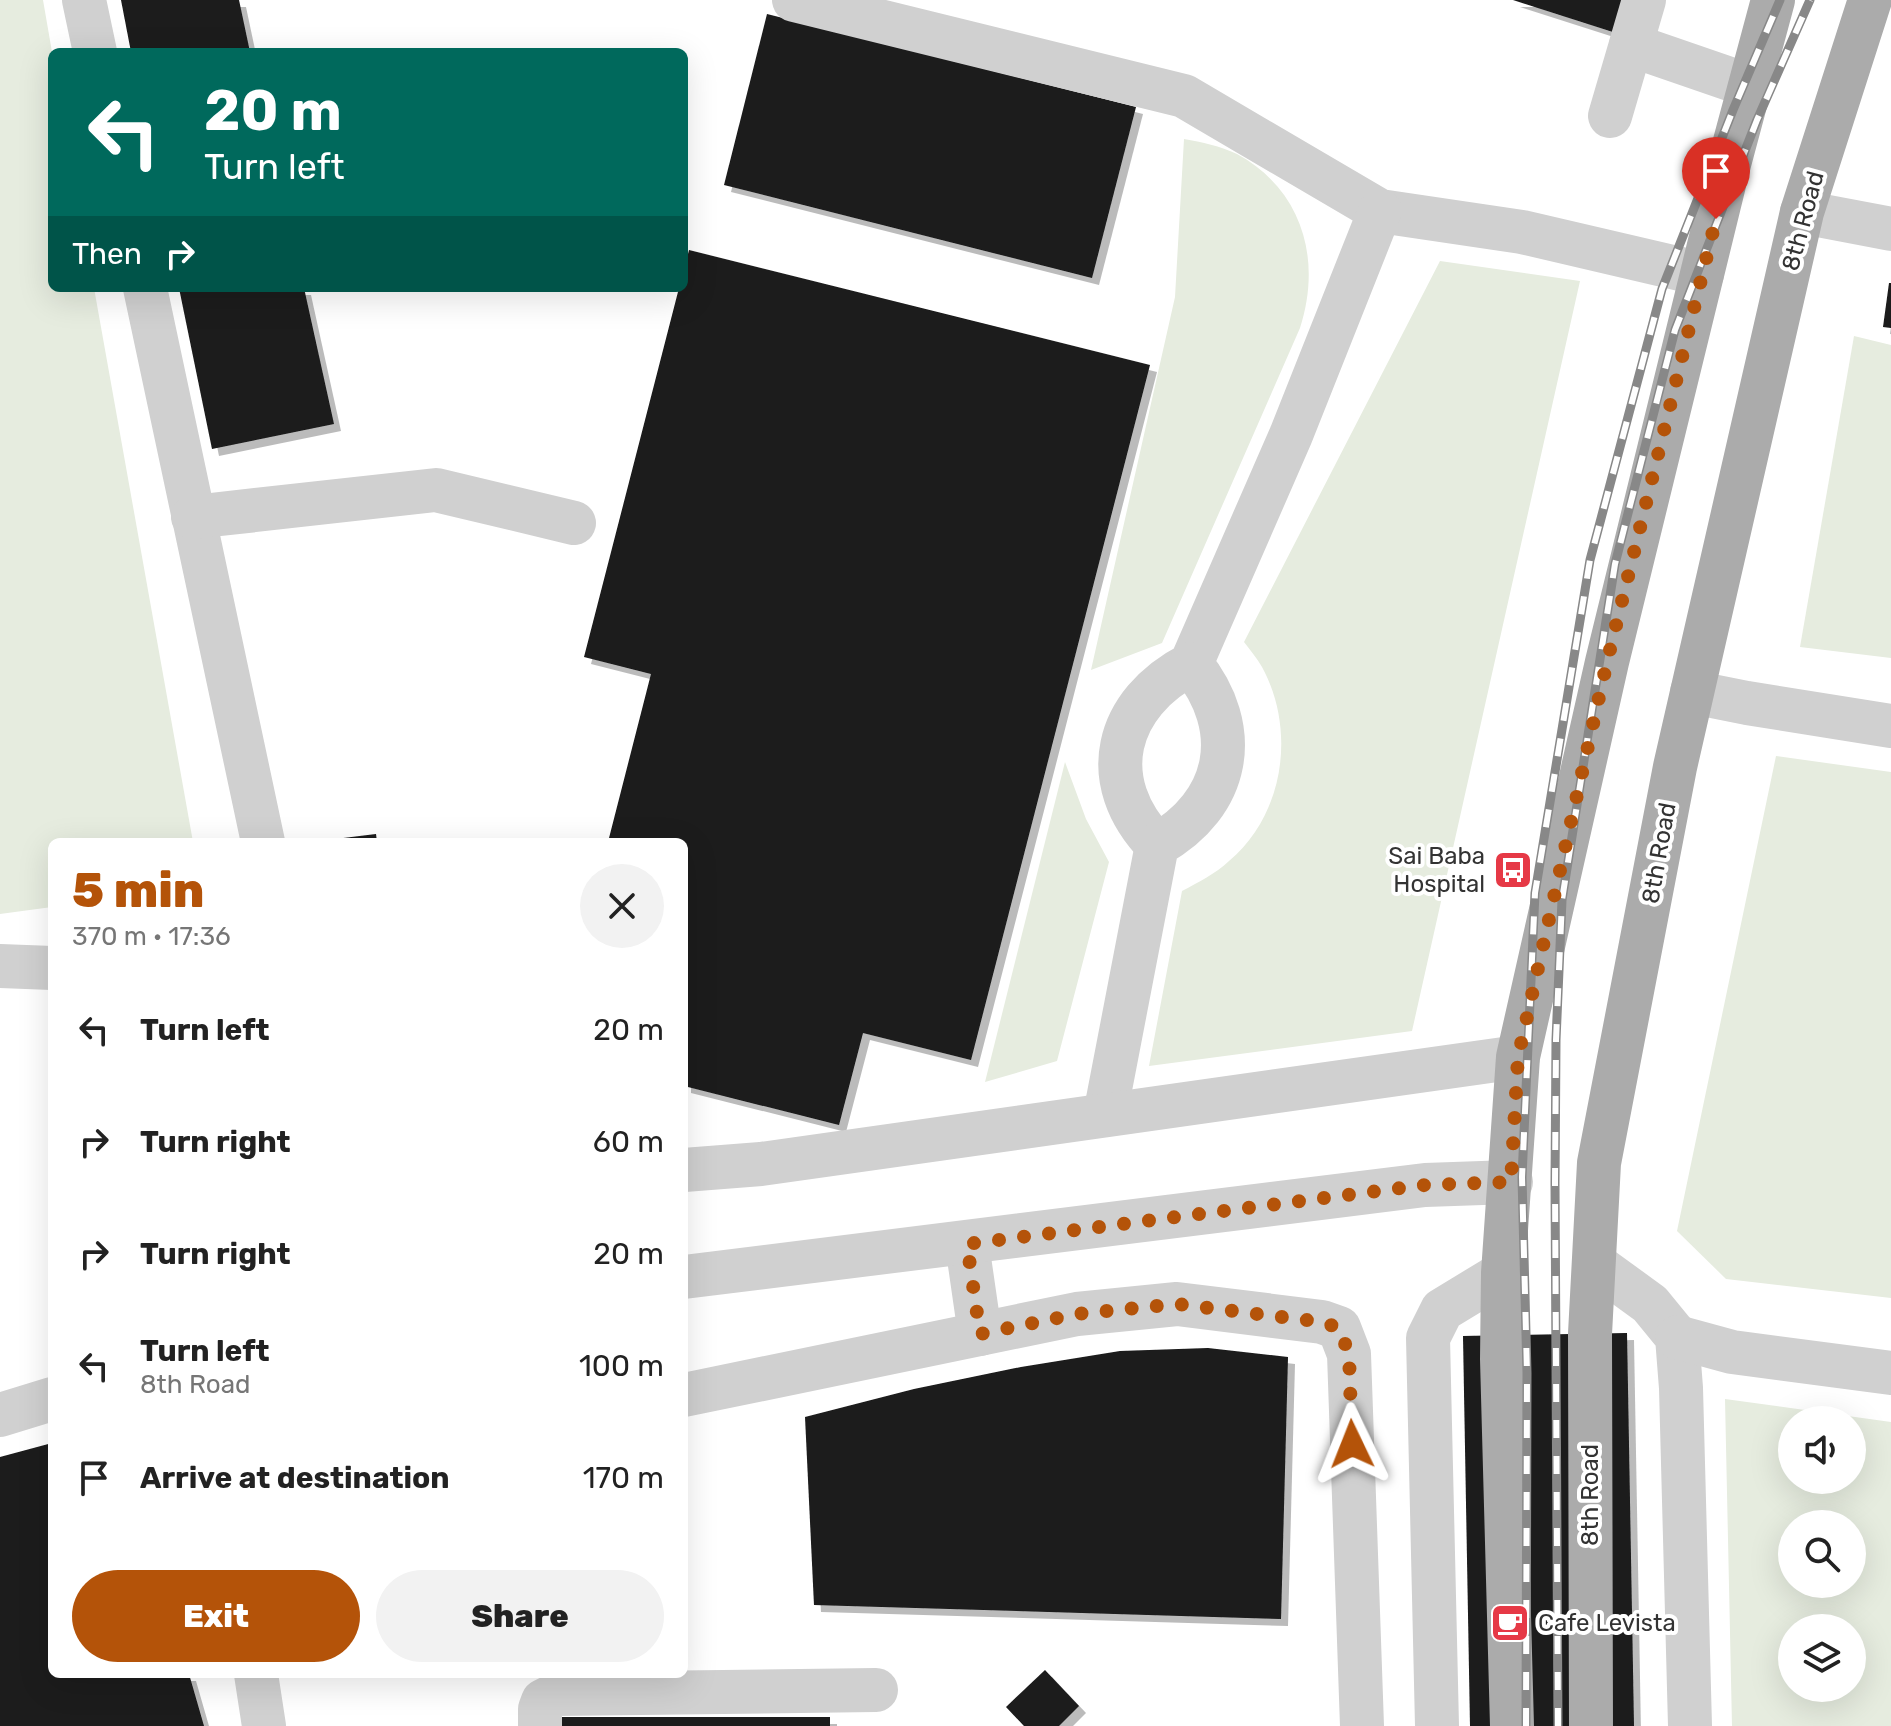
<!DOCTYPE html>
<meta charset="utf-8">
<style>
:root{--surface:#fff;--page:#f2f2f2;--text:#222;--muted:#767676;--accent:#b45309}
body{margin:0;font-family:Rubik,sans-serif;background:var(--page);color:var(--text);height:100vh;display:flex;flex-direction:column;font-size:30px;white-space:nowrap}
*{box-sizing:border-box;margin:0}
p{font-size:26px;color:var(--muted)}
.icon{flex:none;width:44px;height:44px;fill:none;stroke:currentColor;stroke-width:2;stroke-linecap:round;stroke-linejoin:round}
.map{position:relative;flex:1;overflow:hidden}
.side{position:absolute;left:48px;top:838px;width:640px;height:840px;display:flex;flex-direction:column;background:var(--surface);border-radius:12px;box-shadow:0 8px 32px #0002}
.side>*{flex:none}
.banner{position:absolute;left:48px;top:48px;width:640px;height:244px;border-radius:12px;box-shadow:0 8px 32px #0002;background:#00695c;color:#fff;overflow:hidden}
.tools{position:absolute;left:1778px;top:1406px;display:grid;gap:16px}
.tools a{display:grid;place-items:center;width:88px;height:88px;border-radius:50%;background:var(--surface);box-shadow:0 8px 32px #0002;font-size:40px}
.pin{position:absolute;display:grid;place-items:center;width:68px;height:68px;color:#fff;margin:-82px -34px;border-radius:50% 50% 50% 0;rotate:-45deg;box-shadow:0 0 8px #0007}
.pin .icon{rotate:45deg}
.me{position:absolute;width:88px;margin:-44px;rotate:358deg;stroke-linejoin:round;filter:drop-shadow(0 0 6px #0008)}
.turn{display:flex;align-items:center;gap:28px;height:168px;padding:0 24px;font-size:36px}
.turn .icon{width:104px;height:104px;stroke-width:2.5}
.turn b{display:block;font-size:56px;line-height:68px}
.then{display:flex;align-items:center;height:76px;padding:0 24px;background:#0003;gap:16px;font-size:30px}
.round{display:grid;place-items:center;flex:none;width:84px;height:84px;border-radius:42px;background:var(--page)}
.overview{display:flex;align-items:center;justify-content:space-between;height:136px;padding:0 24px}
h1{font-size:48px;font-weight:800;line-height:60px;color:var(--accent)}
.cta{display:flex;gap:16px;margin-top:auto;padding:16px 24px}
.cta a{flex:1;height:92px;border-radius:48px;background:var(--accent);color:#fff;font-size:32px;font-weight:800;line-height:92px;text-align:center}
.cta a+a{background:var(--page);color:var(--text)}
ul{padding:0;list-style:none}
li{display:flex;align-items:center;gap:24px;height:112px;padding:0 24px}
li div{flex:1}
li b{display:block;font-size:30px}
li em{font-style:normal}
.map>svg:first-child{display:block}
.green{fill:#e6ecdf;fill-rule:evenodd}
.building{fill:#1a1a1a;filter:url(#shadow)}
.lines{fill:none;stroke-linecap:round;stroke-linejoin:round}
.minor{stroke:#d0d0d0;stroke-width:44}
.major{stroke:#ababab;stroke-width:44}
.rail-casing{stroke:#888;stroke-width:9}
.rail{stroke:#fff;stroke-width:6;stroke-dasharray:18;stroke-linecap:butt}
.route{stroke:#b45309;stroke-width:14;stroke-dasharray:0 25.2}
.labels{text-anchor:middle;stroke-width:8;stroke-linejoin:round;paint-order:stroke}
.street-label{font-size:24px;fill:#333;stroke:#fff}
.poi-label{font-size:24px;fill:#333;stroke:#fff;text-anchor:end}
</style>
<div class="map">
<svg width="1891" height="1726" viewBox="0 0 1891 1726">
<defs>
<filter id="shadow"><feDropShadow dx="7" dy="7" stdDeviation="0" flood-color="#0004"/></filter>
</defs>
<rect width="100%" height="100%" fill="#fff"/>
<g class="green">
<polygon points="0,0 43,0 52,52 52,288 94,288 193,842 52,842 52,907 0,914"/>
<path d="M1184 139C1202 142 1220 146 1237 154 1303 190 1322 260 1300 328L1162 643 1091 670 1175 297Z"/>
<path d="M1440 261 1580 281 1412 1031 1149 1066 1182 891C1199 882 1215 874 1229 861 1285 814 1296 729 1262 667 1257 658 1250 650 1244 642Z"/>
<polygon points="1854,336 1891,345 1891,658 1800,647"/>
<polygon points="1776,756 1891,772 1891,1298 1726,1279 1677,1231"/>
<polygon points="1065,762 1086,819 1109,862 1057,1061 985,1082"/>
<path d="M1725 1399 1891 1422V1726H1732ZM1792 1420H1852V1480H1792ZM1852 1524V1584H1792V1524ZM1852 1628V1688H1792V1628Z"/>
</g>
<g class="building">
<polygon points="121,0 239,0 250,52 131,52"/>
<polygon points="1513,0 1627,0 1616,33"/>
<polygon points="767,14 1136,107 1092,278 724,185"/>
<polygon points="689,250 1150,365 971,1060 863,1033 839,1125 684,1086 684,842 608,842 651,674 584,657 679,288 684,288 684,270"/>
<polygon points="1889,283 1891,283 1891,328 1883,327"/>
<polygon points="179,288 304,288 334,424 212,449"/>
<polygon points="376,834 377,842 328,842 327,840"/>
<polygon points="1627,1333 1634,1726 1470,1726 1463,1336"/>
<polygon points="1208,1348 1288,1357 1281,1619 814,1605 805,1417 914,1389 1021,1367 1120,1351"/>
<polygon points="52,1443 52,1674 189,1674 204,1726 0,1726 0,1457"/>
<polygon points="1045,1670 1079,1706 1059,1726 1024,1726 1006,1707"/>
<rect x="562" y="1717" width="268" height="9"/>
</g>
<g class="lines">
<g class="minor">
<polyline points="84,0 95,52"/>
<polyline points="794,0 1184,96 1380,211 1522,232 1702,274"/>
<polyline points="1631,45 1750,86"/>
<polyline points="1610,116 1644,0"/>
<polyline points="1802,212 1891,229"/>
<polyline points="145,288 263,842"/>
<polyline points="193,517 436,490 574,523"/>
<polyline points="1692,692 1747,703 1891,726"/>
<path d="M1157 845C1095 781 1115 703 1191 664L1291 435 1380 211"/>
<polyline points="0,966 52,968"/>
<path d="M1105 1115 1157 845C1230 804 1244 729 1191 664"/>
<polyline points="684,1170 761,1164 1518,1057"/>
<polyline points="967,1244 980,1334"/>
<polyline points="1595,1264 1650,1304 1677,1337 1681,1388 1690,1726"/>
<polyline points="684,1277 1425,1185 1511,1182"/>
<polyline points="1677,1337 1732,1352 1891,1373"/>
<polyline points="684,1395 1077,1314 1177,1304 1322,1322 1339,1328 1349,1354 1362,1726"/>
<polyline points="0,1415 52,1399"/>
<polyline points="256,1674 264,1726"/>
<polyline points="540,1726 540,1709 543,1701 557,1694 876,1690"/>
<polyline points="1437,1726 1428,1338 1442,1310 1503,1273"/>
</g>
<g class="major">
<polyline points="1512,1726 1502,1359 1503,1273 1518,1057 1607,662 1729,164 1773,0"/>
<polyline points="1591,1726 1590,1334 1599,1163 1675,767 1802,212 1870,0"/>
</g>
<g class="rail-casing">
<g id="rail">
<polyline points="1526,1726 1527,1373 1522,1177 1535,893 1590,560 1662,289 1733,110 1780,0"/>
<polyline points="1558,1726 1555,1183 1556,1040 1562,900 1615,564 1675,330 1757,120 1810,0"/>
</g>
</g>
<use href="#rail" class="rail"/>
</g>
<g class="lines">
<polyline class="route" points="1352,1444 1349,1354 1339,1328 1322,1322 1177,1304 1077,1314 980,1334 967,1244 1425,1185 1511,1182 1518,1057 1607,662 1716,219"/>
</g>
<defs>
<g id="bus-square" transform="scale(2)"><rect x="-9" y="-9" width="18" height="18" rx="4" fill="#e63946" stroke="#fff"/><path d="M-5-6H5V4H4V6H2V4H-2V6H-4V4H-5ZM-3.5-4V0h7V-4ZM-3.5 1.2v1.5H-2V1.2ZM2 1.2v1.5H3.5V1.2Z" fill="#fff"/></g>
<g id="cafe-square" transform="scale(2)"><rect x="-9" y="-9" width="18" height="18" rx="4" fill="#e63946" stroke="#fff"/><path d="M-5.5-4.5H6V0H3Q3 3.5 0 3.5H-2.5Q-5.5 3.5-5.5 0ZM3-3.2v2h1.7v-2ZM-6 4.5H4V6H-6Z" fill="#fff"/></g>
</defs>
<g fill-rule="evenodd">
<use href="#bus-square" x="1513" y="870"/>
<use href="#cafe-square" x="1510" y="1623"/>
</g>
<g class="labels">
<g class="street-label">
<text transform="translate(1803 221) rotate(-75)" y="8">8th Road</text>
<text transform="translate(1659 853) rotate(-80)" y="8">8th Road</text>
<text transform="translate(1590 1495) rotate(-90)" y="8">8th Road</text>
</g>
<g class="poi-label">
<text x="1485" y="864">Sai Baba<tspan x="1485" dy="28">Hospital</tspan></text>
<text x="1538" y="1631" text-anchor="start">Cafe Levista</text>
</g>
</g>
</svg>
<div class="tools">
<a><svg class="icon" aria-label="sound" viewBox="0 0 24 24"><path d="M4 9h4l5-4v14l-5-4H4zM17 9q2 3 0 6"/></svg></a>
<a><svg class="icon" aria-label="search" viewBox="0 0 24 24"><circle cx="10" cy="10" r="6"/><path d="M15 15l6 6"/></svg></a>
<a><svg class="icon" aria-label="layers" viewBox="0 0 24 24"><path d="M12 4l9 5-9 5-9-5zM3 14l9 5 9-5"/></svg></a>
</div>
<div class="pin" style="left:1716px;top:219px;background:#d93025"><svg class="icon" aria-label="arrive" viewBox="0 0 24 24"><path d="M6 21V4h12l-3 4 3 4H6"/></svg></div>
<svg class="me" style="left:1352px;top:1444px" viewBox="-20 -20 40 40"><path d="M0-17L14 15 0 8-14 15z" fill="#b45309" stroke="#fff" stroke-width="4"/></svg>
<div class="banner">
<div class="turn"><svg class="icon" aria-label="left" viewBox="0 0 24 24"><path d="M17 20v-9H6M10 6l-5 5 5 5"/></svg><div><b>20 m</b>Turn left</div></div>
<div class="then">Then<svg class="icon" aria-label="right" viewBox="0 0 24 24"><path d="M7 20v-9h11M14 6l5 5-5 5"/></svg></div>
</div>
<section class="side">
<div class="overview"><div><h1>5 min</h1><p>370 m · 17:36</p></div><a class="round"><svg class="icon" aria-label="close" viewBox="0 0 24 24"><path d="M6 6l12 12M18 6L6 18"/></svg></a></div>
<ul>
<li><svg class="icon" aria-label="left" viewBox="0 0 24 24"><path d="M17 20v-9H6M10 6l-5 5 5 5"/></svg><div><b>Turn left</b></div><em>20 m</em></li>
<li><svg class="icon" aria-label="right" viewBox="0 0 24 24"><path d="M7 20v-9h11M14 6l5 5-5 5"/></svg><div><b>Turn right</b></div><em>60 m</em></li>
<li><svg class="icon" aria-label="right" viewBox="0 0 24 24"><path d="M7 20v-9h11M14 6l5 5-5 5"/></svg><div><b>Turn right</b></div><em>20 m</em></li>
<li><svg class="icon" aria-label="left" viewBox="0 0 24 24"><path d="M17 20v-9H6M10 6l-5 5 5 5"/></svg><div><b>Turn left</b><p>8th Road</p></div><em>100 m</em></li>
<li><svg class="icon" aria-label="arrive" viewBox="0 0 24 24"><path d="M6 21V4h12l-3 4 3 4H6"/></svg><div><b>Arrive at destination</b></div><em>170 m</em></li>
</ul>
<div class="cta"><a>Exit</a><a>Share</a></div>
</section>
</div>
